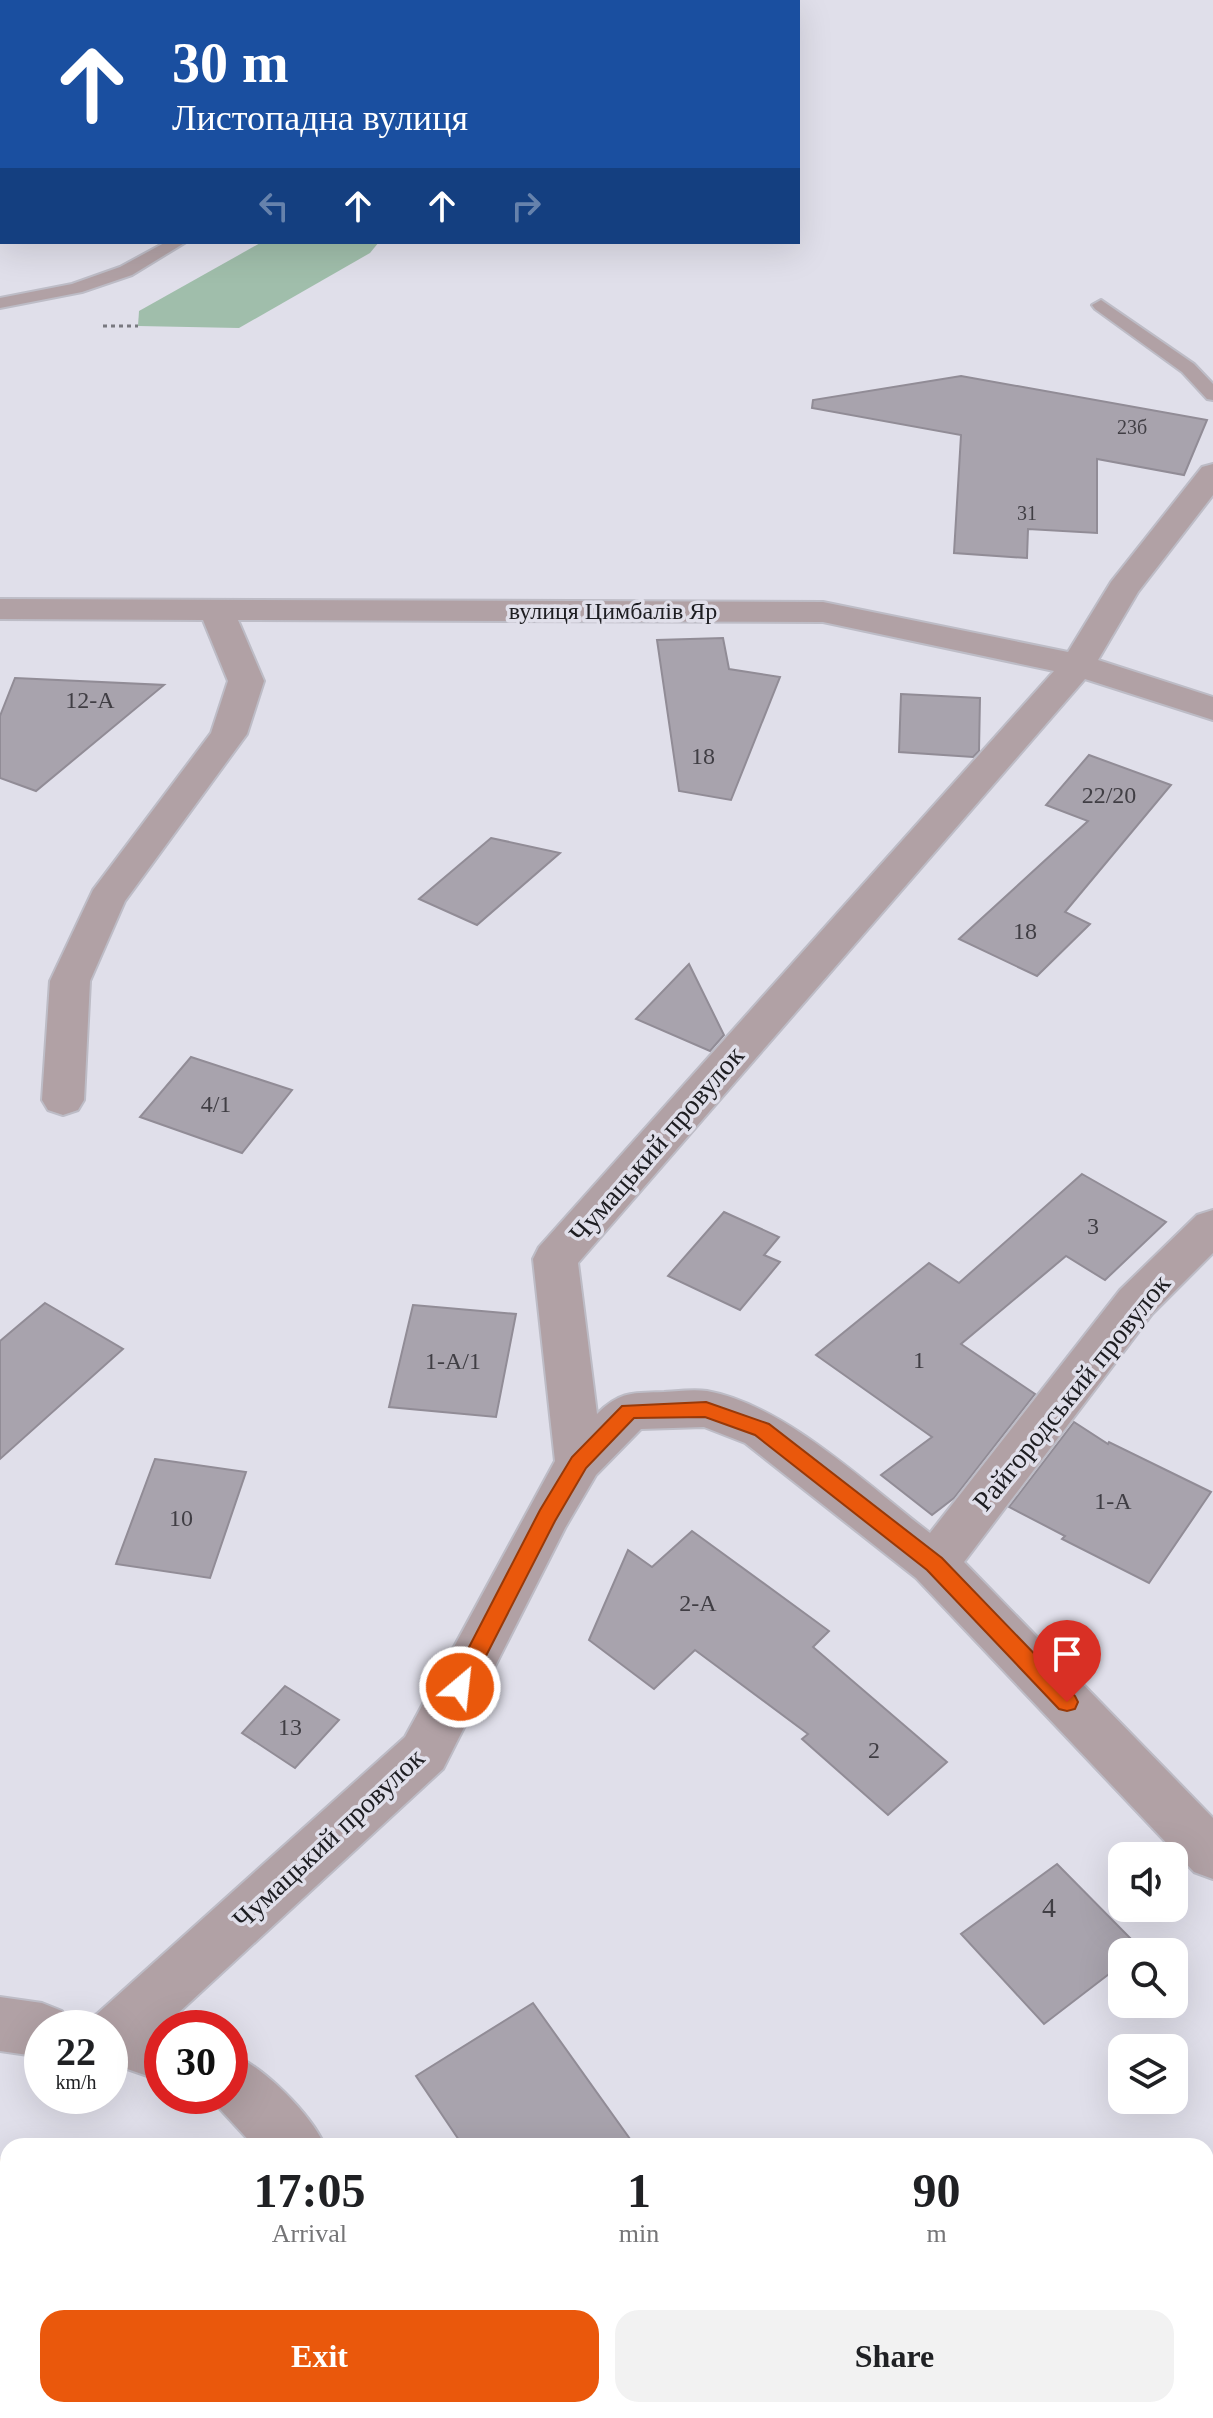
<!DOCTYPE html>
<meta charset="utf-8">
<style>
:root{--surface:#fff;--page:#f2f2f2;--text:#202124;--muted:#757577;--accent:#ea580c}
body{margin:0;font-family:Georgia,serif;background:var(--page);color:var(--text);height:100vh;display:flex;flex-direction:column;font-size:30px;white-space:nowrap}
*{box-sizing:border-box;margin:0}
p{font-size:26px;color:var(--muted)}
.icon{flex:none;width:44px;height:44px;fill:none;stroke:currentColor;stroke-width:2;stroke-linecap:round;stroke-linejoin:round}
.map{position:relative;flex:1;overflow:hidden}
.details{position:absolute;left:0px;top:2138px;width:1214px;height:280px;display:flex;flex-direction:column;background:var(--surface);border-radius:24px 24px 0 0;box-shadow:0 8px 32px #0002}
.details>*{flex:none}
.top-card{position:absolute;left:0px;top:0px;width:800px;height:244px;box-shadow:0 8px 32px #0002;background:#1a4fa0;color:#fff;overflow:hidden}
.buttons{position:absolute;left:1108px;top:1842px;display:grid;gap:16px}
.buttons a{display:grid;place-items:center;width:80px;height:80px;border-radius:16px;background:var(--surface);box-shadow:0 8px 32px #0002;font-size:40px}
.speed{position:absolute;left:24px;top:2010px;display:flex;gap:16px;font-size:40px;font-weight:700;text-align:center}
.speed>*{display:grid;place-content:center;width:104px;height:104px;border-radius:50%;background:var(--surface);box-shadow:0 8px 32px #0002;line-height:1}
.speed small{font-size:20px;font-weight:400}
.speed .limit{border:12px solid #d22;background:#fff;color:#111}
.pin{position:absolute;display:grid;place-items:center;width:68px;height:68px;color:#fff;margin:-82px -34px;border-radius:50% 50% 50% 0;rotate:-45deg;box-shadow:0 0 8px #0007}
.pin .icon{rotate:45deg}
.me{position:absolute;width:88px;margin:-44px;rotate:28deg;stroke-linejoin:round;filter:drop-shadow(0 0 6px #0008)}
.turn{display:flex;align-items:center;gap:28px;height:168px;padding:0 40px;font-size:36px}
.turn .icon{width:104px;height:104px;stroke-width:2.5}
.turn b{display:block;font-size:56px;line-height:68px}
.lanes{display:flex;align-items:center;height:76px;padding:0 40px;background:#0003;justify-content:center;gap:40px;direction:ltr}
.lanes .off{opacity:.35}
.eta{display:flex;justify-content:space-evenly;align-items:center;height:136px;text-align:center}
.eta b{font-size:48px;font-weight:700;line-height:56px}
.cta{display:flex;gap:16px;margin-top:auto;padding:16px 40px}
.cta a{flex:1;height:92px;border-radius:24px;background:var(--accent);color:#fff;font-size:32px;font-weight:700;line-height:92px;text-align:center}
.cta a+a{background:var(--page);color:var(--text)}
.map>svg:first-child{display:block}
.education{fill:#e9d1c7}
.green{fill:#a0beab}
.building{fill:#a8a3ad;stroke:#918c96;stroke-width:2}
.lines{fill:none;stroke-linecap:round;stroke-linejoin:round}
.lane-casing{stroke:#bdbcc6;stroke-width:4}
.street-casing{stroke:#bdbcc6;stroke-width:4}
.path{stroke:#797980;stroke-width:3;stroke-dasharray:4 4;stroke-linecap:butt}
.lane{fill:#b1a1a5;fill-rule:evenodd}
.street{fill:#b1a1a5;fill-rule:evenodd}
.route{fill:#ea580c;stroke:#983908;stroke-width:2}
.labels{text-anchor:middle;stroke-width:7;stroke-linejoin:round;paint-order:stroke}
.far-number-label{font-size:20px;fill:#403e44}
.far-street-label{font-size:24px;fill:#1d1d21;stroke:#e0dfea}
.number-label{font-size:24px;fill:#403e44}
.street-label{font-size:28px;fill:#1d1d21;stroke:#e0dfea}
.near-number-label{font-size:28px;fill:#403e44}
</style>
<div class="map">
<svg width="1213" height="2418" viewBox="0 0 1213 2418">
<rect width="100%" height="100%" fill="#e0dfea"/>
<polygon class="education" points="0,2158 8,2160 8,2410 241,2410 245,2418 0,2418"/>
<polygon class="green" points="262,242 379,242 370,253 239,328 138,326 139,311"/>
<g class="building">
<polygon points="961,376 1207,420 1184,475 1097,459 1097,533 1028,529 1027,558 954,553 961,435 812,408 813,400"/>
<polygon points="723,638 729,669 780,677 731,800 679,791 657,640"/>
<polygon points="15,678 164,685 36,791 0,778 0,716"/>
<polygon points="901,694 980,698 979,751 973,757 899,752"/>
<polygon points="1089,755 1171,785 1065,912 1090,924 1037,976 959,939 1088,821 1046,805"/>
<polygon points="491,838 560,853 477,925 419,899"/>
<polygon points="689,964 724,1035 710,1051 636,1019"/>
<polygon points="191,1057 292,1090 242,1153 140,1117"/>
<polygon points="1082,1174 1166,1222 1105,1280 1066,1256 961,1344 1035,1394 954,1498 932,1515 881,1475 932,1437 816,1355 929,1263 959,1283"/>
<polygon points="724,1212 779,1237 764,1255 780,1262 740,1310 668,1276"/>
<polygon points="45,1303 123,1349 0,1459 0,1341"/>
<polygon points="413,1305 516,1314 496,1417 389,1407"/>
<polygon points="1074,1422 1108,1444 1109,1442 1211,1492 1149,1583 1062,1539 1065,1536 1009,1507"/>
<polygon points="155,1459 246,1472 210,1578 116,1564"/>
<polygon points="692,1531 829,1631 813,1647 947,1762 888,1815 802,1739 808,1734 695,1650 654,1689 589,1640 628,1550 652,1567"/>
<polygon points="285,1686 339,1720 295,1768 242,1733"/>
<polygon points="1057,1864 1141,1949 1122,1952 1122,1964 1044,2024 961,1934"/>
<polygon points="533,2003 635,2146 463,2146 416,2076"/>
</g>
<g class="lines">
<g class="lane-casing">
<g id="lane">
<polygon points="171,0 189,0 190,2 172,2"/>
<rect x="519" y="0" width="14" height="2"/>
<rect x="0" y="30" width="2" height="8"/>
<polygon points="2,135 2,145 0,146 0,136"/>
<polygon points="166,242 186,242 132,275 82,292 0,308 0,298 72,284 120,267"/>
<polygon points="1101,300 1194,364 1213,384 1213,400 1207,399 1182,372 1095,309 1092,305"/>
</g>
</g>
<g class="street-casing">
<g id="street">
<path d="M1213 464V495L1138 592 1098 660 1213 697V720L1085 679 578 1263 597 1414C620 1391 633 1393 664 1392 678 1391 694 1389 707 1391 785 1405 867 1485 930 1533L1120 1290 1197 1215 1213 1210V1253L1152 1314 964 1562 1213 1818V1879L1194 1872 916 1578 745 1443 704 1427 641 1429 596 1475 565 1528 443 1769 162 2028V2081L110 2063V2028H85L90 2017 97 2014 405 1737 555 1461 533 1259 539 1247 1054 671 823 622 238 620 264 681 247 734 125 901 90 981 84 1100 78 1110 63 1115 48 1110 42 1100 50 981 93 890 211 733 228 681 203 620 0 619V599L823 602 1068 652 1111 582 1202 467Z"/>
<polygon points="0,1997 42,2003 62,2011 70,2028 42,2028 42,2057 0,2051"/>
<path d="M230 2053C264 2067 310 2113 325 2146H254L208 2096H230Z"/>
<polygon points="441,2410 506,2410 510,2418 445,2418"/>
</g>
</g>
<polyline class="path" points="103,326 138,326"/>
<use href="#lane" class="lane"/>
<use href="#street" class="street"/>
</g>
<polygon class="route" points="706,1402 769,1424 942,1558 1075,1696 1078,1702 1075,1709 1067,1711 1059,1709 927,1570 755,1435 705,1417 634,1418 586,1468 555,1521 467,1693 460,1696 452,1693 449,1687 452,1680 540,1510 572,1457 622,1406"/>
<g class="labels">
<g class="far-number-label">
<text x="1132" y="434">23б</text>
<text x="1027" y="520">31</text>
</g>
<g class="far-street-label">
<text x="613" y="619">вулиця Цимбалів Яр</text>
</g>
<g class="number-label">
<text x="90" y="708">12-А</text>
<text x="703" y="764">18</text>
<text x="1109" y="803">22/20</text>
<text x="1025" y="939">18</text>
<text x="216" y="1112">4/1</text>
<text x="1093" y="1234">3</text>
<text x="919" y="1368">1</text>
<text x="453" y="1369">1-А/1</text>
<text x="1113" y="1509">1-А</text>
<text x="181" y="1526">10</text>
<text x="698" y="1611">2-А</text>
<text x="290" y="1735">13</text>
<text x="874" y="1758">2</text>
</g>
<g class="street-label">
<text transform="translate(656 1144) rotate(-49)" y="10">Чумацький провулок</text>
<text transform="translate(1071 1392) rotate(-51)" y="10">Райгородський провулок</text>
<text transform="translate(328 1838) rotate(-43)" y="10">Чумацький провулок</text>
</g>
<g class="near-number-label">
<text x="1049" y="1917">4</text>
</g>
</g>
</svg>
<div class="buttons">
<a><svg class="icon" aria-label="sound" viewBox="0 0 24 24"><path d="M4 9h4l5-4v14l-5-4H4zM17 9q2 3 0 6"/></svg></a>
<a><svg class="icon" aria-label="search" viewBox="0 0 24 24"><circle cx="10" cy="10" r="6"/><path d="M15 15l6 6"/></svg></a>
<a><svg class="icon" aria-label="layers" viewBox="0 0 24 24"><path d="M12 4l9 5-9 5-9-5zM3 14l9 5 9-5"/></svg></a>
</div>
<div class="speed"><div>22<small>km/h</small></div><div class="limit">30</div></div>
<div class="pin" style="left:1067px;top:1702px;background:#d93025"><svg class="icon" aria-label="arrive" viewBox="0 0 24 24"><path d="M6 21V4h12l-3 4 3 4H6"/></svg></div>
<svg class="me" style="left:460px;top:1687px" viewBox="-20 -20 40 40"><circle r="17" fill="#ea580c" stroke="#fff" stroke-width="3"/><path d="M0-11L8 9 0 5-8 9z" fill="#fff"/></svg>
<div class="top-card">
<div class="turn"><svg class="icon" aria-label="ahead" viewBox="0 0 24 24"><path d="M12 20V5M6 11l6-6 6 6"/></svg><div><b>30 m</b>Листопадна вулиця</div></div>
<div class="lanes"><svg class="icon off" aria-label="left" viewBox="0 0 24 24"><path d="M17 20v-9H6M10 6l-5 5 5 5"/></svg><svg class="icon" aria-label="ahead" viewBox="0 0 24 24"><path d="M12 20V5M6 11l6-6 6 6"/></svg><svg class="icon" aria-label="ahead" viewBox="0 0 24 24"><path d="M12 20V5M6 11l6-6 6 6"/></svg><svg class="icon off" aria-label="right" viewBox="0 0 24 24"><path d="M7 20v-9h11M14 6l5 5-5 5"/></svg></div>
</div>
<section class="details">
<div class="eta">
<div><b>17:05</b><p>Arrival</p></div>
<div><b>1</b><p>min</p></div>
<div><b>90</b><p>m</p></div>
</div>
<div class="cta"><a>Exit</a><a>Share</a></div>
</section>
</div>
